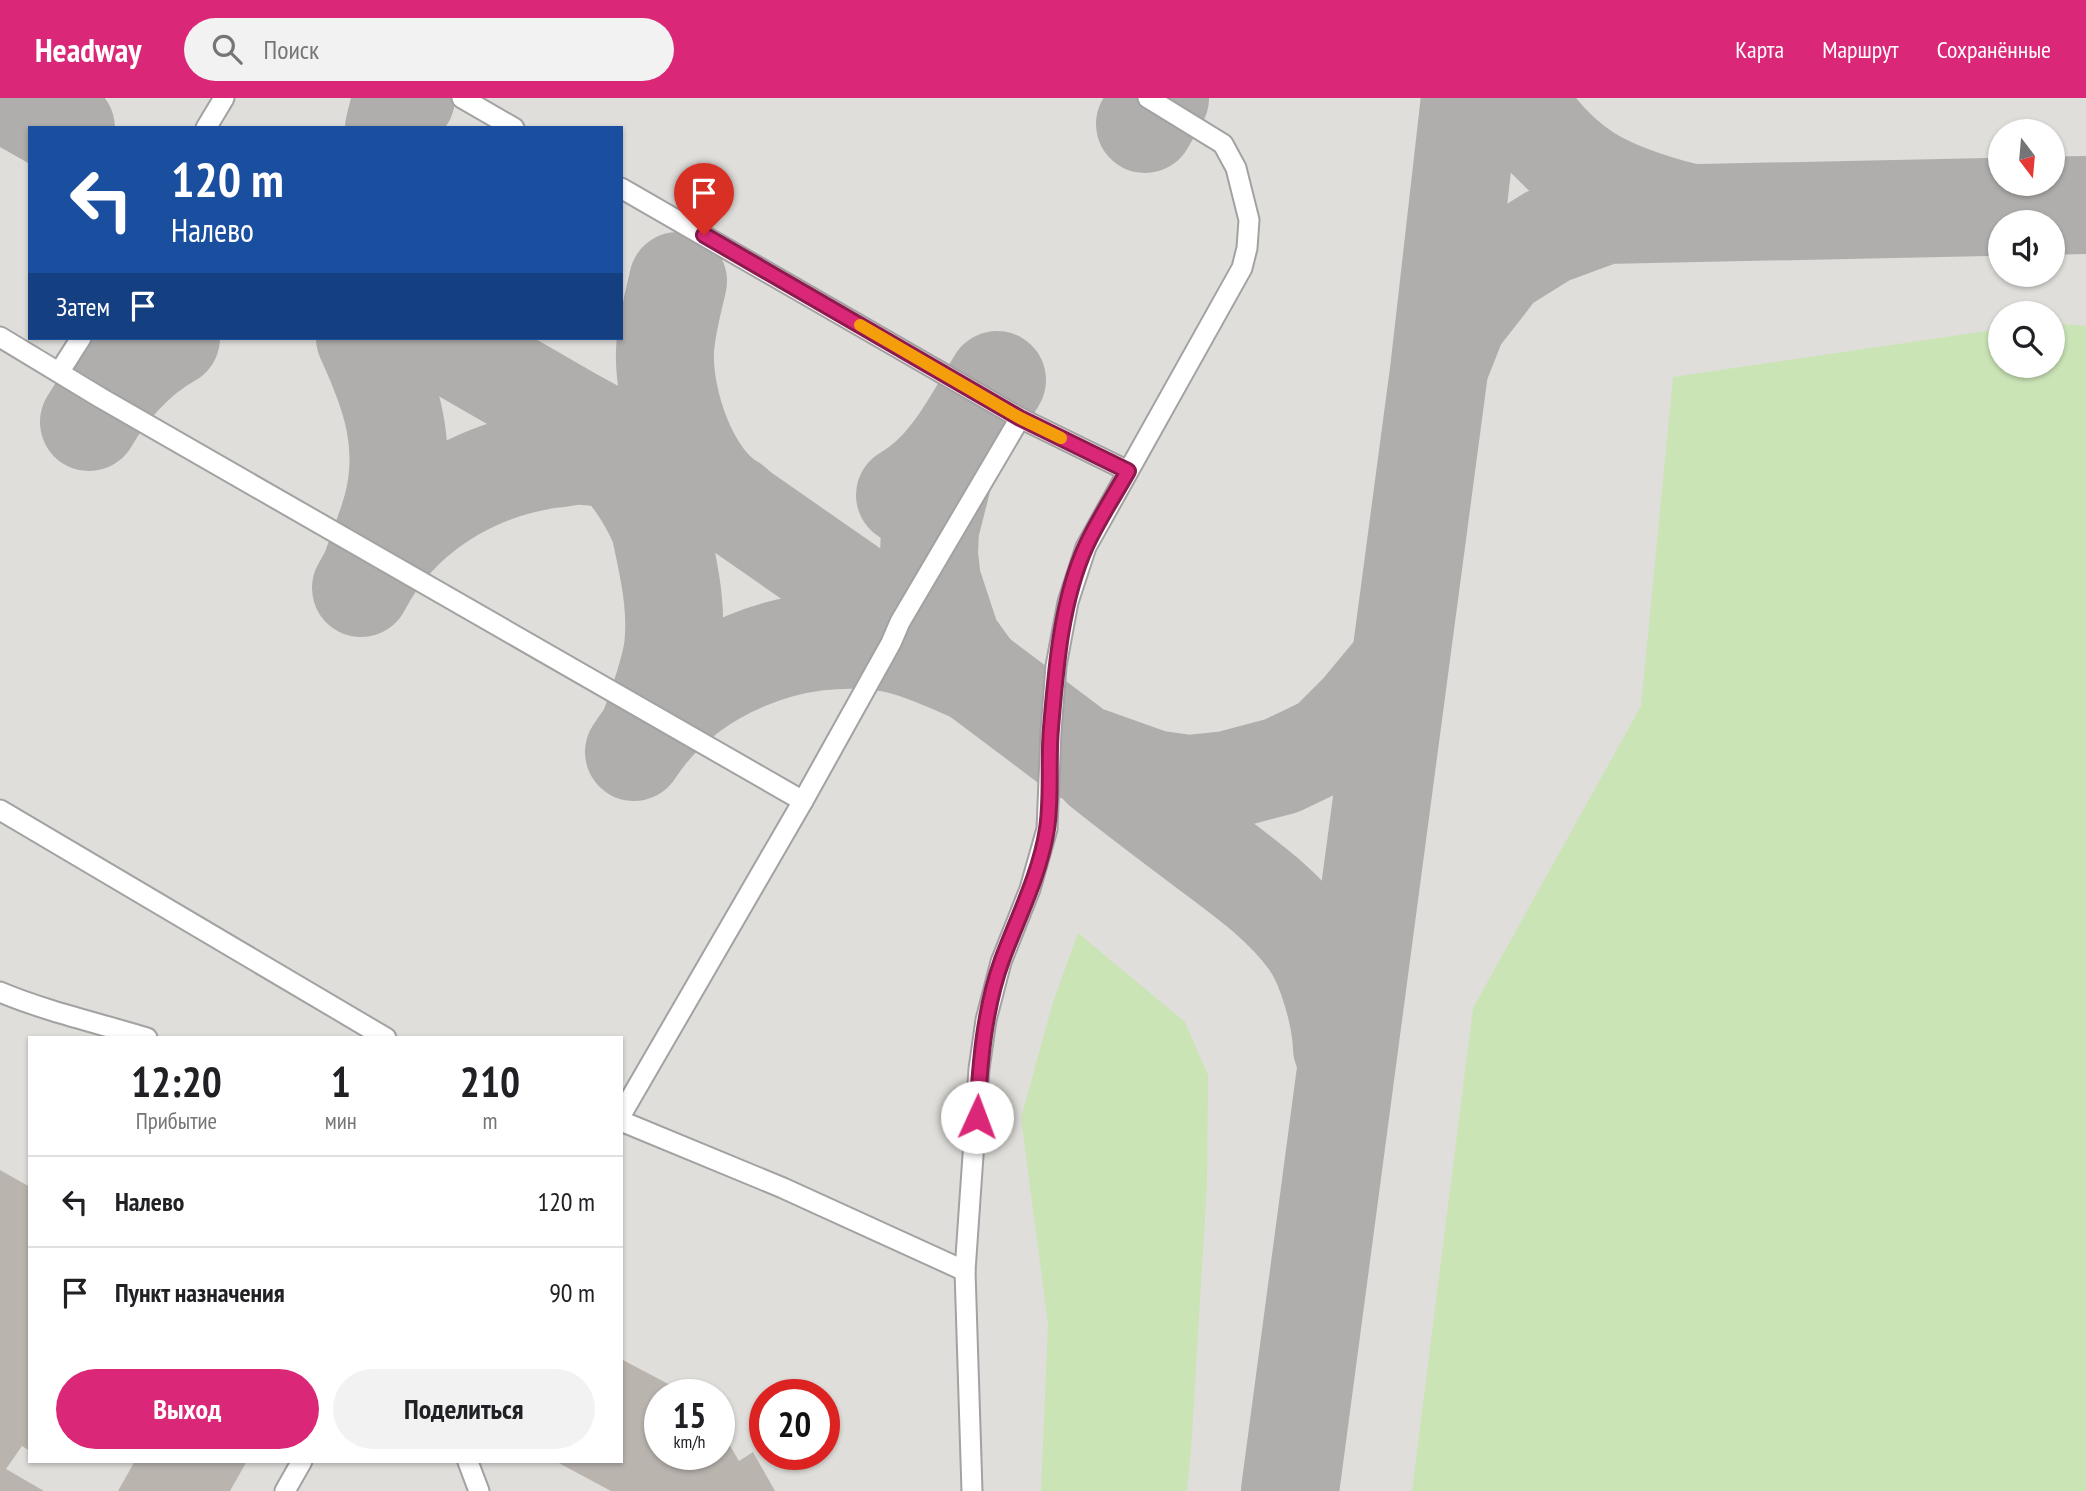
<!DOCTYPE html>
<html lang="ru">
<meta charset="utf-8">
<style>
:root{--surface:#fff;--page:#f2f2f2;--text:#202124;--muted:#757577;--line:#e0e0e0;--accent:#db2777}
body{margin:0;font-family:"PT Sans Narrow",sans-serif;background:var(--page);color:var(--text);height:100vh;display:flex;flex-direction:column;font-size:26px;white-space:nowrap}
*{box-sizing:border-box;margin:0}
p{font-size:23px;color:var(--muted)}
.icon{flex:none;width:38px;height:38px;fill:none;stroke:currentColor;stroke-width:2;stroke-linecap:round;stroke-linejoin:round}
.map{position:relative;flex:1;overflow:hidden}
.side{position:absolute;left:28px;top:938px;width:595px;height:427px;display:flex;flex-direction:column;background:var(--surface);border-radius:0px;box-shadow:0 2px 5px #0004}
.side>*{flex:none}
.guide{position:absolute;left:28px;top:28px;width:595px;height:214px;border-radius:0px;box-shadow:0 2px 5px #0004;background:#1a4fa0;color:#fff;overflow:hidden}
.needle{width:46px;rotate:164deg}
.controls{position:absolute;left:1988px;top:21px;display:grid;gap:14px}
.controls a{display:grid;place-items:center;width:77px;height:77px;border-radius:50%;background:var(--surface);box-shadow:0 2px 5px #0004;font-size:35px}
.speed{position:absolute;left:644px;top:1281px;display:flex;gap:14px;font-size:35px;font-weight:700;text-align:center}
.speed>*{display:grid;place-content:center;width:91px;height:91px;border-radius:50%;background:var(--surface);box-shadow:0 2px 5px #0004;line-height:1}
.speed small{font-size:18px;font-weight:400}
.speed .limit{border:10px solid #d22;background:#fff;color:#111}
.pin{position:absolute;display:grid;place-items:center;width:60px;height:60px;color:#fff;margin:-72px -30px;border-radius:50% 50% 50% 0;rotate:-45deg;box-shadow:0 0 7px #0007}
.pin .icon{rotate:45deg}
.me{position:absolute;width:77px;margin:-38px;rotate:2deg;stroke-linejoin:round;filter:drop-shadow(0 0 5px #0008)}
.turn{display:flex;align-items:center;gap:24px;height:147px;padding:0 28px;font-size:32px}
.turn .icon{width:91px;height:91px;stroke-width:2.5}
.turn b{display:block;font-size:49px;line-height:60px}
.then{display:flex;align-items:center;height:66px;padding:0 28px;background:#0003;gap:14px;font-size:26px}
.eta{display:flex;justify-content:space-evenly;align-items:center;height:119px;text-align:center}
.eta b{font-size:42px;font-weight:600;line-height:49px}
.action{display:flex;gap:14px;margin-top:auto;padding:14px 28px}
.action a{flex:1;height:80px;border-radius:42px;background:var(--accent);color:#fff;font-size:28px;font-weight:600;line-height:80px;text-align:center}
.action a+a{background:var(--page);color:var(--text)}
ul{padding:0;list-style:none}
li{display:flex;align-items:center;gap:21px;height:91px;padding:0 28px;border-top:2px solid var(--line)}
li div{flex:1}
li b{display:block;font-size:26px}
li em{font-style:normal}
header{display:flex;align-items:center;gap:42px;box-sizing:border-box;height:98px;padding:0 35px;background:var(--accent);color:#fff}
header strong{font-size:33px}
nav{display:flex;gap:38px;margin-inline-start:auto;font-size:24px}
.search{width:490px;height:63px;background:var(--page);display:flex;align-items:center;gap:18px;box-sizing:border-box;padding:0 24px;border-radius:38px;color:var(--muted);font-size:26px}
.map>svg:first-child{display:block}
.airport{fill:#e0deda;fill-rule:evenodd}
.grass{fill:#cae4b6}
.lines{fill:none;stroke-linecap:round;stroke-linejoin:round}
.taxiway{stroke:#b0aeac;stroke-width:98}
.building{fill:#bab4af}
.lane-casing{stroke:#a2a2a2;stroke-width:23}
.lane{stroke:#fff;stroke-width:19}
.route-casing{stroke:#8e194d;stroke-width:18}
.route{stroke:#db2777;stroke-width:12}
.slow{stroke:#f59e0b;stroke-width:12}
</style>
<header>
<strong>Headway</strong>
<div class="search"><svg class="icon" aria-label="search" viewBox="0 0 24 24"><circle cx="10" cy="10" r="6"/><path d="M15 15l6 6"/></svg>Поиск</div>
<nav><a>Карта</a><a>Маршрут</a><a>Сохранённые</a></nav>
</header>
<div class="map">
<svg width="2086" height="1393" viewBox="0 0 2086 1393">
<rect width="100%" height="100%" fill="#f1eee9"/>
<path class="airport" d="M0 0H2086V1393H0ZM30 30H621V240H30ZM2000 33H2053V86H2000ZM2000 124H2053V177H2000ZM2000 215H2053V268H2000ZM30 940H621V1363H30ZM660 1297H719V1356H660ZM765 1297H824V1356H765Z"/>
<g class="grass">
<polygon points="2053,225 2086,228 2086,1393 1412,1393 1473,910 1641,608 1673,279 2000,231 2000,268 2053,268"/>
<polygon points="1078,835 1185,924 1208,977 1207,1086 1191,1353 1187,1393 1041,1393 1048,1226 1021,1020 1053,904"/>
</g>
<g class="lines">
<g class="taxiway">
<polyline points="13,0 66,30"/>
<path d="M1516 0C1561 72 1606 93 1686 114"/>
<polyline points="1145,26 1160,0"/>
<polyline points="394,30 399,10 406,0"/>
<path d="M678 183C673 206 666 230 665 253 663 302 689 382 733 406"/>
<path d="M365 240C391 296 409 348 392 410 386 431 378 451 371 471"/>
<polyline points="436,240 571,318 725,402 975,576 1080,655 1153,681 1189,686 1228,682 1281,668 1327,646 1359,614 1398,567"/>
<polyline points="1443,260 1458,222 1500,168 1548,138 1605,117 2086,107"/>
<path d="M89 324C108 291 138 258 171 240"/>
<path d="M590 334C617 359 642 389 657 423 661 431 662 441 664 449 671 482 677 515 673 550 669 578 658 605 649 631"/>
<path d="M905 397C949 372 972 323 997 282"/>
<path d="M361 490C399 417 472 372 552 361 563 360 574 357 584 358 607 359 630 365 652 370"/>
<path d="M634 654C687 572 795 529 890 545 919 550 948 565 975 576L952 544 932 483 929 457 930 431 948 360"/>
<path d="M1102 671C1137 699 1173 726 1209 753 1245 780 1282 806 1309 843 1327 868 1341 919 1342 950"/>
<polyline points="1290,1393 1439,273 1470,0"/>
</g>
</g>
<g class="building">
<polygon points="0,1072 30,1089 30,1353 22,1348 6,1371 44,1393 0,1393"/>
<polygon points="621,1261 689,1297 660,1297 660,1356 719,1356 719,1313 735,1321 725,1339 739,1363 753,1354 775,1393 611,1393 555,1363 621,1363"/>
<polygon points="135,1363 247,1363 230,1393 118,1393"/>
</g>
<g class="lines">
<g class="lane-casing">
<g id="lane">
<polyline points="462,0 514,30"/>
<polyline points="206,30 224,0"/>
<polyline points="621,90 1020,320 1128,373"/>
<polyline points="0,239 101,300 803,703"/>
<polyline points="60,273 81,240"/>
<polyline points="0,712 386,940"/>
<path d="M0 894C48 914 98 925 147 940"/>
<polyline points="621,1017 803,703 891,545 900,524 1020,320"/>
<polyline points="621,1023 783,1090 965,1173"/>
<polyline points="468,1364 479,1393"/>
<polyline points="285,1393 302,1363"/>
<polyline points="972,1393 965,1173 979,971 986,922 1001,864 1030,791 1047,731 1051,633 1056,568 1068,504 1086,449 1242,170 1247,150 1249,122 1236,70 1223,46 1148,0"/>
</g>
</g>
<use href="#lane" class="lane"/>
</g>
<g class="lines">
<g class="route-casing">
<path id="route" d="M704 137 1020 320 1128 373C1114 398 1098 422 1086 448 1061 503 1056 570 1051 630 1048 663 1052 698 1047 731 1040 776 1018 819 1002 862 984 912 980 965 977 1019"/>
</g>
<use href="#route" class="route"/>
<polyline class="slow" points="860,227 1020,320 1061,340"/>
</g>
</svg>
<div class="controls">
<a><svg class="needle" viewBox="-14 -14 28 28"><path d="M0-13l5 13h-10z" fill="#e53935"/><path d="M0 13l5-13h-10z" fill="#757577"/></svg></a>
<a><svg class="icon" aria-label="sound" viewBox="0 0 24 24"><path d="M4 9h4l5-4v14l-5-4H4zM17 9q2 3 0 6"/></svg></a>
<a><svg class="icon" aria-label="search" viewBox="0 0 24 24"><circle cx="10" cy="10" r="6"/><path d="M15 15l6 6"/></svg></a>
</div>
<div class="speed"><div>15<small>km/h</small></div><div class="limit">20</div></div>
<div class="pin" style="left:704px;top:137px;background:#d93025"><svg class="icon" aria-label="arrive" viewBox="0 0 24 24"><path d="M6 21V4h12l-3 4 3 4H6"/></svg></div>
<svg class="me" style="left:977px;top:1019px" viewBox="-20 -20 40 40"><circle r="19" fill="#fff"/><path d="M0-13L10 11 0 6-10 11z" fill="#db2777"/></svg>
<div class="guide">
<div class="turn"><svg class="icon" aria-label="left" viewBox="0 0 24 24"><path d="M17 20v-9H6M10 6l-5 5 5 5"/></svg><div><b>120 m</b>Налево</div></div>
<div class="then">Затем<svg class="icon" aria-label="arrive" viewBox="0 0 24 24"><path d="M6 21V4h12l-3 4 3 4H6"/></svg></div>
</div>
<section class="side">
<div class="eta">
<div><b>12:20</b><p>Прибытие</p></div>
<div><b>1</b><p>мин</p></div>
<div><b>210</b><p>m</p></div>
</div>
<ul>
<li><svg class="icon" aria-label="left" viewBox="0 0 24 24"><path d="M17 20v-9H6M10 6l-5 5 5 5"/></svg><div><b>Налево</b></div><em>120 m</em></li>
<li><svg class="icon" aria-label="arrive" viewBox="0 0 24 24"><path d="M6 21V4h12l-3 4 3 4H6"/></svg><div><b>Пункт назначения</b></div><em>90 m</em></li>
</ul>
<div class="action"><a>Выход</a><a>Поделиться</a></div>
</section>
</div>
